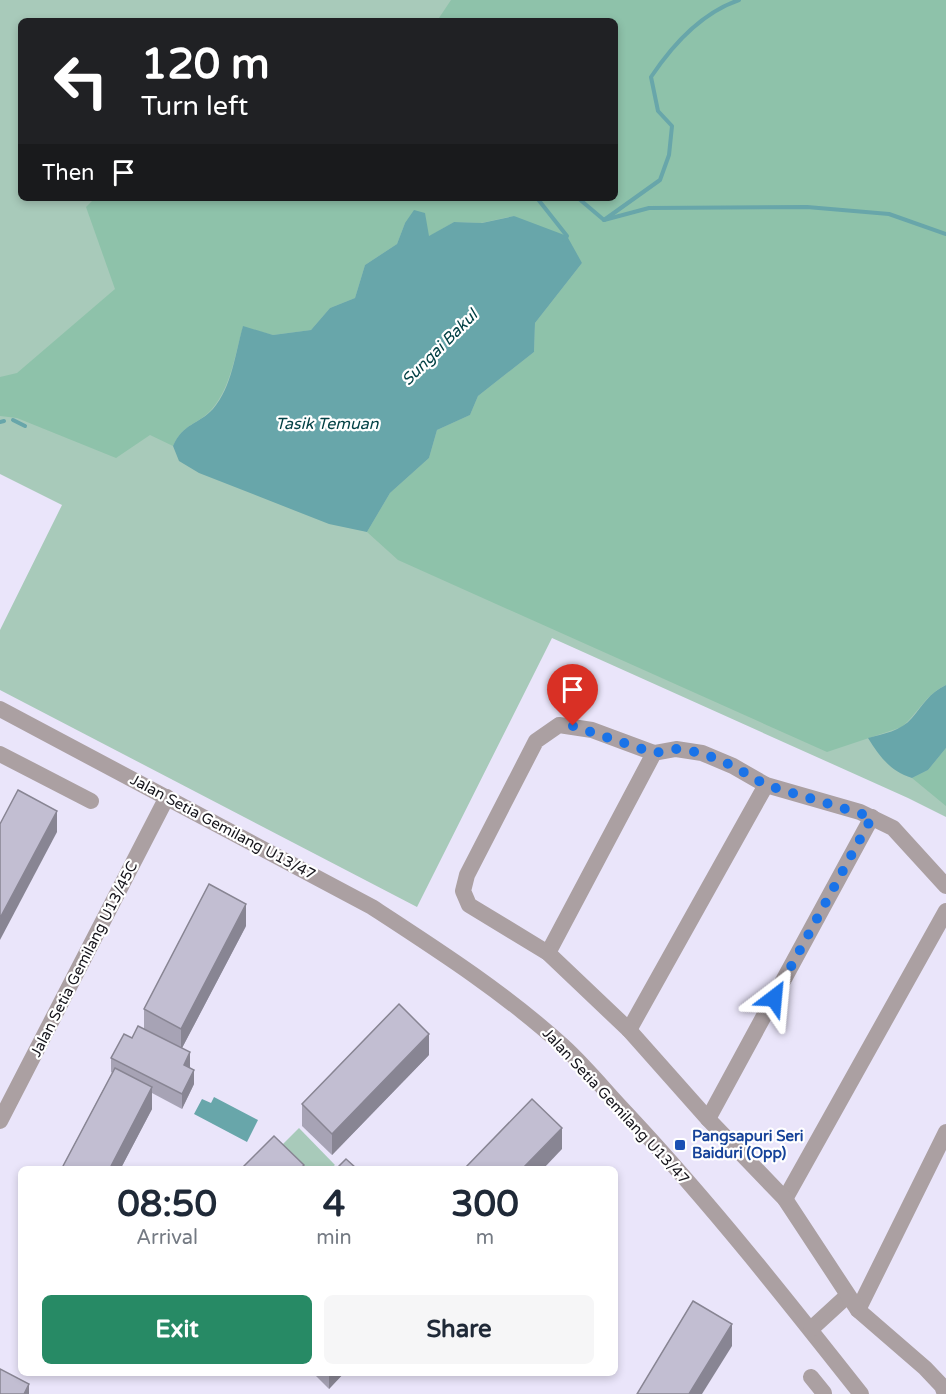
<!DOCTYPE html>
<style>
:root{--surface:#fff;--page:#f6f6f7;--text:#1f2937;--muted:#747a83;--accent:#278a65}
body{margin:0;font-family:"Varela Round",sans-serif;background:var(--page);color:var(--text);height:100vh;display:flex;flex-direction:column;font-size:22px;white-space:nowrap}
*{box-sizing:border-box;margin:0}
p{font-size:20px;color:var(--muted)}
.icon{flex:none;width:33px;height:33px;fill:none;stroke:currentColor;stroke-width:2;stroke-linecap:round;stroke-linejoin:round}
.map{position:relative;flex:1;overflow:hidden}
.panel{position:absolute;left:18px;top:1166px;width:600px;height:210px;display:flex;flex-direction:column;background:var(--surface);border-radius:9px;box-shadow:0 3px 9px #0003}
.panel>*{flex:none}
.hud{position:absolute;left:18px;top:18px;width:600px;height:183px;border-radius:9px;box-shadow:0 3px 9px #0003;background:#202124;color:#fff;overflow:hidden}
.pin{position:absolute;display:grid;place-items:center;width:51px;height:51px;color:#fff;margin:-62px -26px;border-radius:50% 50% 50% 0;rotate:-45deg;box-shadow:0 0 6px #0007}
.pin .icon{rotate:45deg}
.me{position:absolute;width:66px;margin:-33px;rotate:29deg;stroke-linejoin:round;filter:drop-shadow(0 0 4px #0008)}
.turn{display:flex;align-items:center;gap:21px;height:126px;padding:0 24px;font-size:27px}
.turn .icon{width:78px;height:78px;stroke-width:2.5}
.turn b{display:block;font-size:42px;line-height:51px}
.then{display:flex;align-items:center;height:57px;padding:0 24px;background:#0003;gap:12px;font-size:22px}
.eta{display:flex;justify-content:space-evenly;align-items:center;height:102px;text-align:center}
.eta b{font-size:36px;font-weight:700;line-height:42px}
.button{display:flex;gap:12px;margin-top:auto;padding:12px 24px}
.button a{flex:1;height:69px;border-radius:9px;background:var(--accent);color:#fff;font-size:24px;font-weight:700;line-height:69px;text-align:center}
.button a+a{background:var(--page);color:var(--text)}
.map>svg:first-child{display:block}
.green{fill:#a8caba;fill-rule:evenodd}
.forest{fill:#8ec2aa}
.water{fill:#68a6aa}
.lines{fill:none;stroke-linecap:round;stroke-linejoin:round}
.stream{stroke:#68a6aa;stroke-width:4}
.minor{stroke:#aba0a2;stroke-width:16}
.wall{fill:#a7a3b5}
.shaded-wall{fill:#888593}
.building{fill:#c2bed2;stroke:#888593;stroke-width:1.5}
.route{stroke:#1a73e8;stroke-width:10;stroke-dasharray:0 18}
.transit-dot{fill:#1a4fb4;stroke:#fff;stroke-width:2}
.labels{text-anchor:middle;stroke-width:4.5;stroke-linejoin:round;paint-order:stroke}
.street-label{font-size:15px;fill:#16151c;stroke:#fff}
.transit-label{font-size:15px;font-weight:bold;fill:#164399;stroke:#fff;text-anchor:start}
.water-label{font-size:16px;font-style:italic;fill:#034145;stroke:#fff}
</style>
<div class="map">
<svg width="946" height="1394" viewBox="0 0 946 1394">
<rect width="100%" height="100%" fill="#eae5fa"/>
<g class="green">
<path d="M0 0H946V817L908 798 552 638 417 907 0 690V630L62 505 0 474ZM21 21H615V198H21Z"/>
<polygon points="299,1128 335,1165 331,1168 295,1168 277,1150"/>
</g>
<g class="forest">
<path d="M451 0H946V685C926 694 918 713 902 727L827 752 398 560 367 532 390 493 429 458 437 430 470 415 478 396 534 352 535 323 582 263 514 216 481 223 454 222 428 237 405 223 397 244 365 265 355 298 330 308 311 330 273 335 243 327C235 354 231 387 212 409 198 425 183 423 173 446L150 435 116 458 17 418 0 416V377L17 373 115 289 86 207 95 198H615V21H437Z"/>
<polygon points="946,748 946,806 912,778 928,770"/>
</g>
<g class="water">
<path d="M414 210 425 213 429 236 454 222 482 223 514 216 567 236 582 263 535 323 534 352 478 396 470 415 437 430 429 458 390 493 367 532 329 524 199 473 179 461 173 446C183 423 198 425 213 409 232 387 235 354 243 326L273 335 311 330 330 308 355 298 365 265 397 244 405 223Z"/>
<path d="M946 685V748L928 770 912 778C890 771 880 757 868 738 883 734 901 731 912 718 923 705 929 693 946 685Z"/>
<polygon points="214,1097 258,1120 247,1142 194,1114 202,1099 211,1103"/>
</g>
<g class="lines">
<g class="stream">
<polyline points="537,198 567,236 564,240"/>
<path d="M578 198 604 220 660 180 669 155 672 126 658 111 651 77C673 44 701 13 739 0"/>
<polyline points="604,220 649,208 807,207 889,214 946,234"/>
<polyline points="13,420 25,426"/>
<polyline points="0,422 4,421"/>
</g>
<g class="minor">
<path d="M0 709 372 907C438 950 505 993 563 1046 586 1067 606 1092 628 1115 711 1204 786 1299 861 1394"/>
<polyline points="0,754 91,801"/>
<polyline points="548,953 654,753"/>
<polyline points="629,1030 766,785"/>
<polyline points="708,1119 872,817"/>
<polyline points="0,1121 167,797"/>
<polyline points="785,1199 946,911"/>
<polyline points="858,1310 946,1132"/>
<polyline points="811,1329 847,1296"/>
<polyline points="811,1377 824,1393"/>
<polyline points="945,1394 942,1386 925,1368 858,1310 785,1199 708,1119 629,1030 548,953 469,905 463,891 467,875 536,741 559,725 592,730 654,753 676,749 702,753 733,766 766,785 860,812 893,828 946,886"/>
</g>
</g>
<g class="wall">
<polygon points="246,926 182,1048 190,1067 194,1084 182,1109 152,1093 152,1109 121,1168 62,1168 112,1073 111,1072 111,1058 132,1038 144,1029 144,1009"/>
<polygon points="429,1055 332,1155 302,1126 302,1104"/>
<polygon points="312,1372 345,1372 329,1389"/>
</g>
<g class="shaded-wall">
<polygon points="57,811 57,832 0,940 0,918"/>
<polygon points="246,904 246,926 181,1050 181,1029"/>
<polygon points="429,1034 429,1055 332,1155 332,1134"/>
<polygon points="190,1052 190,1067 184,1079 184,1065"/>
<polygon points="194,1070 194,1084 182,1109 182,1094"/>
<polygon points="152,1087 152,1109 121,1168 110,1168"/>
<polygon points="562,1128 562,1149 544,1168 523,1168"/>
<polygon points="732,1324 732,1346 702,1394 689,1394"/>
<polygon points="329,1372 345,1372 329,1389"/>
<polygon points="29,1384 29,1394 24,1394"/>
</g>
<g class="building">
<polygon points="18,790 57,811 0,918 0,824"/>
<polygon points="209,884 246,904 181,1029 144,1009"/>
<polygon points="399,1004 429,1034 332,1134 302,1104"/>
<polygon points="138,1026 190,1052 184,1065 194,1070 182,1094 111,1058 124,1034 132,1038"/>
<polygon points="115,1068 152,1087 110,1168 62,1168"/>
<polygon points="532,1099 562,1128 523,1168 465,1168"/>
<polygon points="274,1136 304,1165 301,1168 242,1168"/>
<polygon points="346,1159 356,1168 337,1168"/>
<polygon points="693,1301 732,1324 689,1394 637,1394"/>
<polygon points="0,1369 29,1384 24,1394 0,1394"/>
</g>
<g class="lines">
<polyline class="route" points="573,726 654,753 676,749 702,753 733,766 766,785 872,817 774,998"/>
</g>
<rect class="transit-dot" x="674" y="1139" width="12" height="12" rx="3"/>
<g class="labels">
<g class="street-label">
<text transform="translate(223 827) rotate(28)" y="5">Jalan Setia Gemilang U13/47</text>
<text transform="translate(84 959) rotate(-63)" y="5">Jalan Setia Gemilang U13/45C</text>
<text transform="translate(616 1106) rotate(47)" y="5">Jalan Setia Gemilang U13/47</text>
</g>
<g class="transit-label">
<text x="692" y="1141">Pangsapuri Seri<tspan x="692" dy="17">Baiduri (Opp)</tspan></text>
</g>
<g class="water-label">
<text transform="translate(439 347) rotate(-45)" y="6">Sungai Bakul</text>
<text x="327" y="429">Tasik Temuan</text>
</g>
</g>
</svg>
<div class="pin" style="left:573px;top:726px;background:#d93025"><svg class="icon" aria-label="arrive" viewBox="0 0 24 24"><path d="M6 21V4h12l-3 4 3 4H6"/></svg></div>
<svg class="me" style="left:774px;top:998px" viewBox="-20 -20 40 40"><path d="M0-17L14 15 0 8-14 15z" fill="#1a73e8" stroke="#fff" stroke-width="4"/></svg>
<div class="hud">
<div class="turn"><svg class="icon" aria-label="left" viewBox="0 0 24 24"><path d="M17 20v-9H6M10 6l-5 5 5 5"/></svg><div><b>120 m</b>Turn left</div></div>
<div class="then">Then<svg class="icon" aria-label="arrive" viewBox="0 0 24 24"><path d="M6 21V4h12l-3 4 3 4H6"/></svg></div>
</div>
<section class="panel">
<div class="eta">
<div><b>08:50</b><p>Arrival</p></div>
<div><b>4</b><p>min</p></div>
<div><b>300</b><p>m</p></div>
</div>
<div class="button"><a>Exit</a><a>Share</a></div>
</section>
</div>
